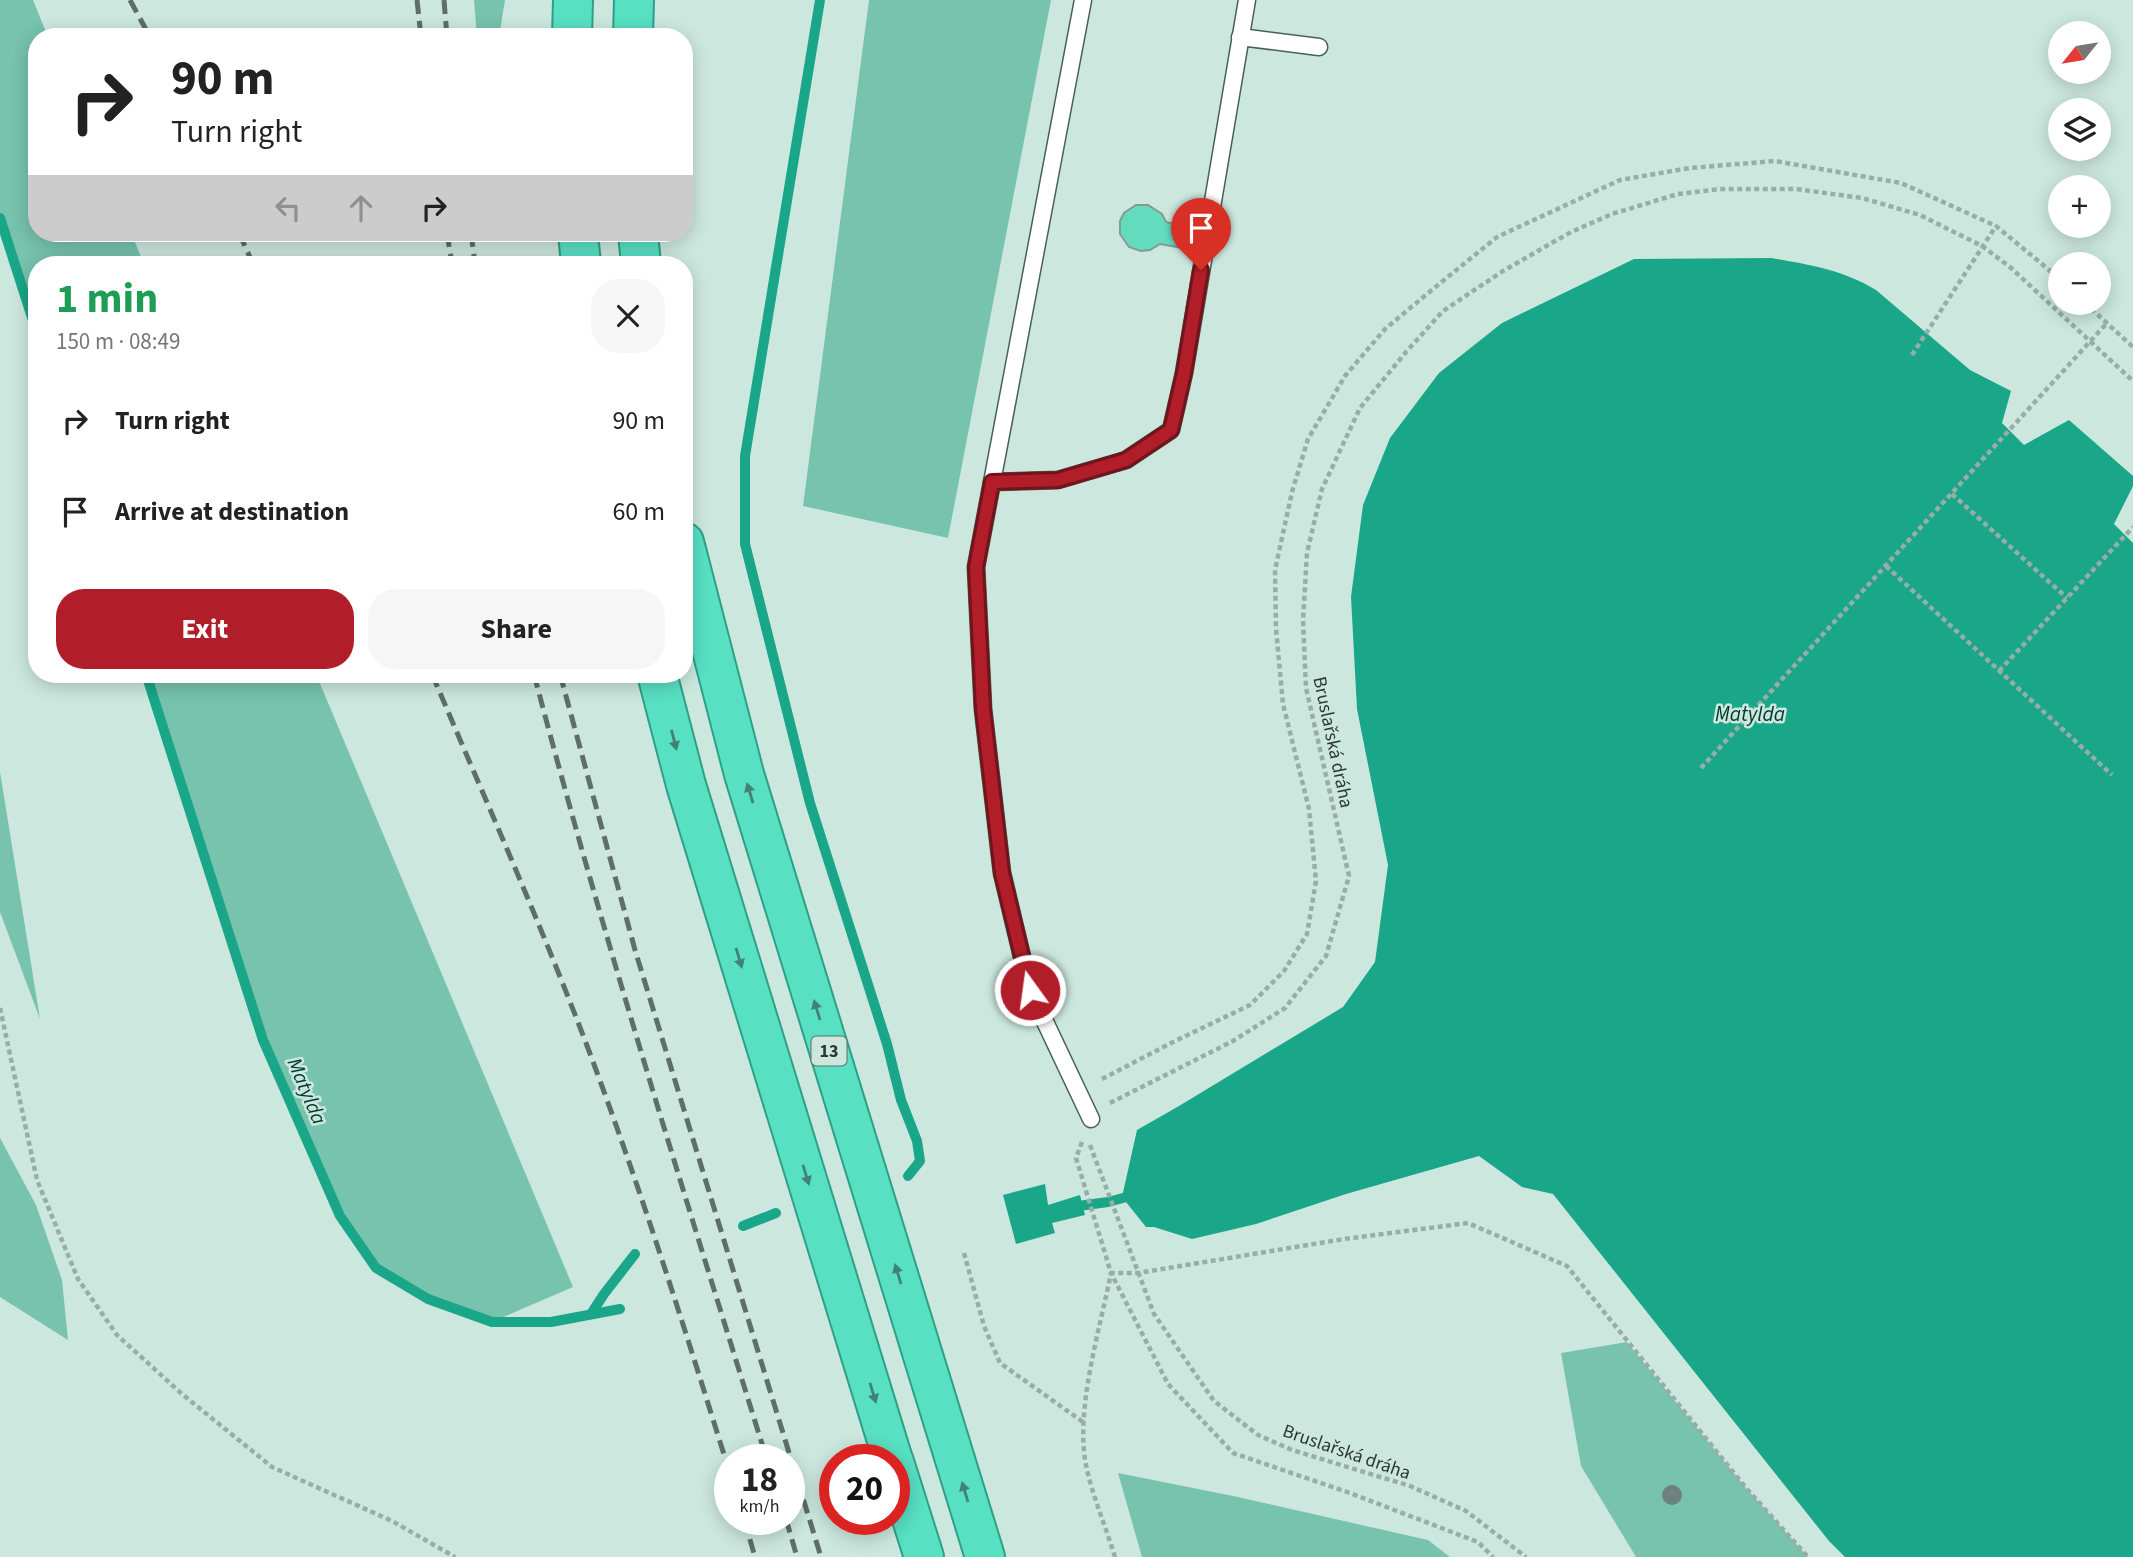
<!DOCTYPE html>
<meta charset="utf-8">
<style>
:root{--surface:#fff;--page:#f6f6f6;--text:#222;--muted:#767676;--accent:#b11e2a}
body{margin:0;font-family:"Source Sans 3",sans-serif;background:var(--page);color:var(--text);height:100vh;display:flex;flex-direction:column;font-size:26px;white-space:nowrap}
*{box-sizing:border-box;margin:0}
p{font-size:23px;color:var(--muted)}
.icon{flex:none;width:38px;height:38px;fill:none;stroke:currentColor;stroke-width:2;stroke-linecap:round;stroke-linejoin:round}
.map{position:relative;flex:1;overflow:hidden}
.details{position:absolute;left:28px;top:256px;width:665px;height:427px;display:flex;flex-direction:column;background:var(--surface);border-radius:28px;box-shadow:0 4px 18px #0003}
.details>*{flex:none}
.top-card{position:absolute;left:28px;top:28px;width:665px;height:214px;border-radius:28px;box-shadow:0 4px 18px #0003;background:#fff;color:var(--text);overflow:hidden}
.needle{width:46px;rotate:240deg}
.buttons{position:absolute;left:2048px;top:21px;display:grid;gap:14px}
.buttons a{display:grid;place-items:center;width:63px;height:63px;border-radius:50%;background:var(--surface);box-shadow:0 4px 18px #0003;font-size:35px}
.speed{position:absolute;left:714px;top:1444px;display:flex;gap:14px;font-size:35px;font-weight:700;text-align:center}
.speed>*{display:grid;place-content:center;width:91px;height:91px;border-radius:50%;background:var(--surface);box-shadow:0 4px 18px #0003;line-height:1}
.speed small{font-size:18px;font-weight:400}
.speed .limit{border:10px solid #d22;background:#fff;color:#111}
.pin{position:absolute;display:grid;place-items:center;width:60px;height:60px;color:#fff;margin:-72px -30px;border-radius:50% 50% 50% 0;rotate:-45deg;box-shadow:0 0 7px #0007}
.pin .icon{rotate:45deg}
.me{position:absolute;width:77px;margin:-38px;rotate:346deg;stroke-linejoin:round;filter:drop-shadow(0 0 5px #0008)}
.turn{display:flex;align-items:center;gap:24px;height:147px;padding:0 28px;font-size:32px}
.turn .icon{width:91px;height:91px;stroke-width:2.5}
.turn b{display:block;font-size:49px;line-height:60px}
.lanes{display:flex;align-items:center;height:66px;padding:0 28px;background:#0003;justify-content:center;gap:35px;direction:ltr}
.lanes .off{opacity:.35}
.round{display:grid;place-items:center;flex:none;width:74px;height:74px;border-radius:28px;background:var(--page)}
.summary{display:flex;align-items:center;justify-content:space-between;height:119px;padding:0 28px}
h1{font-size:42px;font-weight:700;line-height:52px;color:#1e9e55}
.button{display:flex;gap:14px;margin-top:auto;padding:14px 28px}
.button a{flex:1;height:80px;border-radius:28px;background:var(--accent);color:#fff;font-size:28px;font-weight:700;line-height:80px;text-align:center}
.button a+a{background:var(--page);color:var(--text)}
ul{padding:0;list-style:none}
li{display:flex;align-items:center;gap:21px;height:91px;padding:0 28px}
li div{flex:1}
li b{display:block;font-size:26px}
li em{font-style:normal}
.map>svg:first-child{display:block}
.green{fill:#77c3ad}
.water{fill:#19a689}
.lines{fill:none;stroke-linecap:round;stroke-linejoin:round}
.stream{stroke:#19a689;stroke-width:10}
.building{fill:#63dcbd;stroke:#829c94;stroke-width:2}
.service-casing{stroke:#486059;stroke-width:19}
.trunk-casing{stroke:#2ea087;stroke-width:42}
.path{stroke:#97aea6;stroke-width:4.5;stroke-dasharray:5 3.5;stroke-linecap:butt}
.service{stroke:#fff;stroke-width:16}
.trunk{stroke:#58e0c3;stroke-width:38}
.rail{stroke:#5e6e68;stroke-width:5;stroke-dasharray:14 7;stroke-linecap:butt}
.tree{fill:#6b837c}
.oneway{fill:#408374}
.route-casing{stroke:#73141b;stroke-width:18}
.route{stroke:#b11e2a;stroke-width:12}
.labels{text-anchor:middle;stroke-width:5;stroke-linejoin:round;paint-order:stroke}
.shield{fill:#cce8de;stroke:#5c6c66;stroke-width:2}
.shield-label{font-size:18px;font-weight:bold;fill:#2c3733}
.street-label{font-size:19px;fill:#2c3733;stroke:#cce8de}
.water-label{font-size:21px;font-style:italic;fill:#00392d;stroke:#cce8de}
</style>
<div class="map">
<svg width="2133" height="1557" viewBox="0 0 2133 1557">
<rect width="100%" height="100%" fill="#cce8de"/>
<g class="green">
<polygon points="0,0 33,0 48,37 37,37 37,233 131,233 144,264 37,264 37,333 0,218"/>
<polygon points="474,0 505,0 499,37 477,37"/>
<polygon points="869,0 1051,0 948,538 803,506"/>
<polygon points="146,674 316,674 573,1287 492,1322 428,1299 376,1268 334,1203 263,1040"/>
<polygon points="0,772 40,1019 0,912"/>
<polygon points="0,1138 36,1205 62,1280 68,1340 0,1297"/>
<polygon points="1627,1342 1746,1488 1808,1557 1636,1557 1581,1466 1561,1353"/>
<polygon points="1118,1473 1233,1496 1428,1540 1450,1557 1142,1557"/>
</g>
<g class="water">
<path d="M1771 258C1807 264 1844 270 1876 290L1970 370 2011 391 2002 423 2024 445 2069 420 2133 476V486L2114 524 2133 543V1557H1845L1829 1541 1553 1194 1522 1187 1479 1156 1346 1194 1256 1224 1192 1239 1154 1227H1146L1122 1197 1137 1130 1179 1106 1343 1007 1375 962 1388 865 1357 709 1351 597 1363 505 1390 438 1439 373 1502 323 1634 259Z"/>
<polygon points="1045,1184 1048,1205 1080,1195 1085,1215 1052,1223 1055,1233 1016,1244 1003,1195"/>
</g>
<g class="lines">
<g class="stream">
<polyline points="820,0 745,456 745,544 810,803 887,1044 901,1100 917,1141 920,1161 908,1176"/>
<polyline points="0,218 37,333"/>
<polyline points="146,674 263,1040 340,1216 376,1268 428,1299 492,1322 551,1322 620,1309"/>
<polyline points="1071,1207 1108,1202 1134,1195"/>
<polyline points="743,1226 776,1213"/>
<polyline points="591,1314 604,1294 635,1254"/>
</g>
</g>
<polygon class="building" points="1136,205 1148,205 1162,214 1166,222 1187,227 1183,248 1160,244 1150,250 1141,251 1129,247 1120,234 1120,221 1124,213"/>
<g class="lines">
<g class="service-casing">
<g id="service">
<polyline points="1083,0 976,567 983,709 1002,873 1030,990 1091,1119"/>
<polyline points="1240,37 1319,47"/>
<polyline points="992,482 1058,480 1126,460 1171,430 1184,373 1247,0"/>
</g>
</g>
<g class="trunk-casing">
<g id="trunk">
<polyline points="572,37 573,0"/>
<polyline points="633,37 634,0"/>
<polyline points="578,233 581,264"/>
<polyline points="638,233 641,264"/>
<polyline points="684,542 744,774 985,1557"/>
<polyline points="657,674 686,785 893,1460"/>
<polyline points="894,1462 924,1557"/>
</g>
</g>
<g class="path">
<polyline points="2085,303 2133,347"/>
<polyline points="1912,355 1996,226"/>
<polyline points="1952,494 2067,598"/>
<polyline points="1886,566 2112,775"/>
<polyline points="1999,671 2133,527"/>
<polyline points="1701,768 2107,323"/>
<polyline points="0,1008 37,1180 78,1279 117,1335 182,1394 272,1467 392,1521 455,1557"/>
<polyline points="1102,1079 1171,1043 1250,1005 1284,971 1307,934 1316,881 1309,809 1283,704 1276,629 1275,570 1292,492 1308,439 1345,376 1385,329 1433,289 1497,237 1620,180 1690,168 1775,161 1901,183 1996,226 2060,279"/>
<polyline points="1110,1103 1233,1041 1285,1008 1326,956 1349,876 1306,688 1303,620 1307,553 1322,489 1360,408 1406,352 1443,311 1503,271 1571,232 1612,214 1678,194 1720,189 1796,189 1862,198 1920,215 1982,246 2010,267 2133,381"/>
<polyline points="1082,1142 1076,1158 1111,1273 1138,1273 1344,1239 1468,1223 1567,1266 1746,1488 1808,1557"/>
<polyline points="1090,1145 1154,1314 1214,1401 1258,1435 1292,1450 1410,1486 1466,1511 1526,1557"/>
<polyline points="964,1253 984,1326 1000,1363 1083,1422"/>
<path d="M1115 1557C1106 1527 1092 1495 1086 1465 1075 1409 1100 1329 1111 1273L1168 1384 1233 1453 1350 1493 1478 1542 1493 1557"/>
</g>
<use href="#service" class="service"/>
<use href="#trunk" class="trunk"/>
<g class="rail">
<polyline points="130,0 150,37"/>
<polyline points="417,0 421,37"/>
<polyline points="444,0 447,37"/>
<polyline points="239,233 253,264"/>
<polyline points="447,233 452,264"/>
<polyline points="471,233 475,264"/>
<path d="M432 674C485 799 541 924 589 1051 641 1190 686 1332 730 1474"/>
<path d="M534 674C603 938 686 1199 767 1460"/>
<polyline points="560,674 635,950 821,1557"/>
<polyline points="744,1519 755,1557"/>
<polyline points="786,1519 797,1557"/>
</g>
</g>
<circle class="tree" cx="1672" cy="1495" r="10"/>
<defs><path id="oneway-solid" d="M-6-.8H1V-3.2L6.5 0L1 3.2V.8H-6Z" transform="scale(1.75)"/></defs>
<g class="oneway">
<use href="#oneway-solid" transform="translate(674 740) rotate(76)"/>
<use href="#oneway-solid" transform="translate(750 793) rotate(-107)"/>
<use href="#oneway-solid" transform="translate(739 958) rotate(73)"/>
<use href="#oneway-solid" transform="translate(817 1010) rotate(-107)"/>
<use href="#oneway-solid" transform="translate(806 1175) rotate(73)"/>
<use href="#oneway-solid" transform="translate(898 1274) rotate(-107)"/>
<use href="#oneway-solid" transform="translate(873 1393) rotate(73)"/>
<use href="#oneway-solid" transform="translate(965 1492) rotate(-107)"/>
</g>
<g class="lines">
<g class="route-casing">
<polyline id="route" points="1030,990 1002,873 983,709 976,567 992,482 1058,480 1126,460 1171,430 1184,373 1201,270"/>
</g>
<use href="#route" class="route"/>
</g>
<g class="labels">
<rect class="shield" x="811.5" y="1036.5" width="35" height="29" rx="5"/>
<g class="shield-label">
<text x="829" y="1057">13</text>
</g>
<g class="street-label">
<text transform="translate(1334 742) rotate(78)" y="7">Bruslařská dráha</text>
<text transform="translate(1347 1451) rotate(19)" y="7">Bruslařská dráha</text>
</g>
<g class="water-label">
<text x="1750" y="721">Matylda</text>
<text transform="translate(307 1091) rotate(67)" y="7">Matylda</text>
</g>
</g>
</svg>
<div class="buttons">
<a><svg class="needle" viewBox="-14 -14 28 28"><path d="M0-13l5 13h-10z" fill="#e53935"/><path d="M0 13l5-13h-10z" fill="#767676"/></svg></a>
<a><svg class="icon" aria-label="layers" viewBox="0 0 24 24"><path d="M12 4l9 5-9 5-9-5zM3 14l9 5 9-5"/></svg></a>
<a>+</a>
<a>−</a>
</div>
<div class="speed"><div>18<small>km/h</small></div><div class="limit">20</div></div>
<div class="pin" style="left:1201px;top:270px;background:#d93025"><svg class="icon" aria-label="arrive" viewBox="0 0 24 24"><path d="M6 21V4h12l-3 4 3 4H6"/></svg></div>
<svg class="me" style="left:1030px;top:990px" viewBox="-20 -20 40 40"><circle r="17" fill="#b11e2a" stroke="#fff" stroke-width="3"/><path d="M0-11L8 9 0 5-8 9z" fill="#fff"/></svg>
<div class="top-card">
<div class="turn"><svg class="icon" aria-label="right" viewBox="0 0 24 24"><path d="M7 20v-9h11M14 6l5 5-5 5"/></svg><div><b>90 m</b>Turn right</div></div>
<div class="lanes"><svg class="icon off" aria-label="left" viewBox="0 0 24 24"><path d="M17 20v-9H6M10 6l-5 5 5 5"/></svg><svg class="icon off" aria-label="ahead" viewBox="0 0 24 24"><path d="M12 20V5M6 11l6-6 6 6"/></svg><svg class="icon" aria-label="right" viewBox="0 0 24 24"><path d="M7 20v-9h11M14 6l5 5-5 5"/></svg></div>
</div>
<section class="details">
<div class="summary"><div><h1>1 min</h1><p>150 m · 08:49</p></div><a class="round"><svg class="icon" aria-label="close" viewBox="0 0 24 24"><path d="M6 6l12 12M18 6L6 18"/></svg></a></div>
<ul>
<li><svg class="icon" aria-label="right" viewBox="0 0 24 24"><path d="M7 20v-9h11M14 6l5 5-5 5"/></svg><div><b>Turn right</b></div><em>90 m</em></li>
<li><svg class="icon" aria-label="arrive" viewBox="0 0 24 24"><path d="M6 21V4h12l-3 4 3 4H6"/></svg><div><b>Arrive at destination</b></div><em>60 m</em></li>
</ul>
<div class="button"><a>Exit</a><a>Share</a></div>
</section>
</div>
